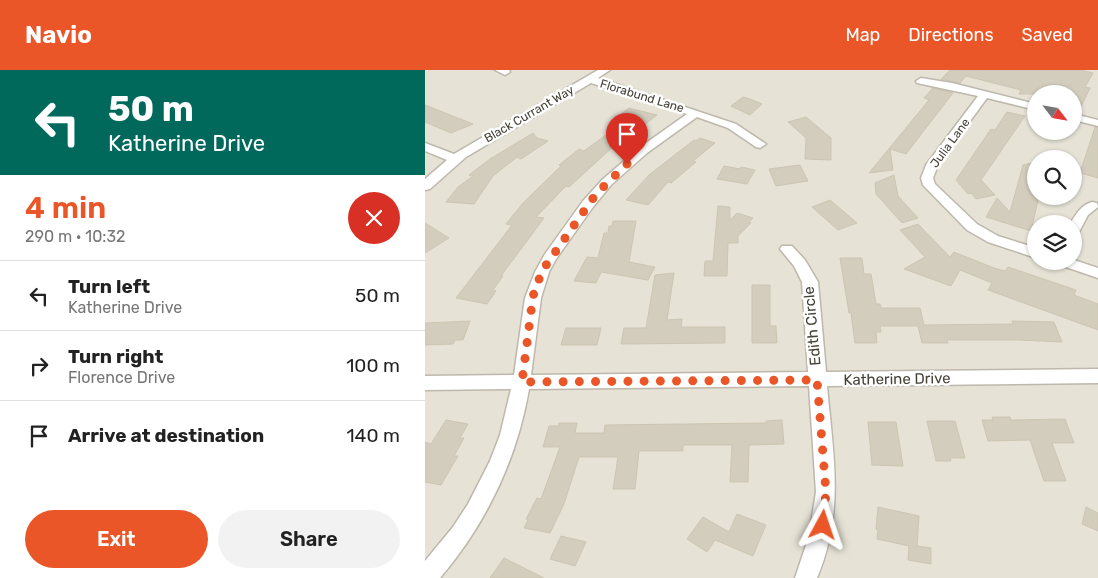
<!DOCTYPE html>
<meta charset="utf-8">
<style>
:root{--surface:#fff;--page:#f2f2f2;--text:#222;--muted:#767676;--line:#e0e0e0;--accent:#ea5627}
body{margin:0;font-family:Rubik,sans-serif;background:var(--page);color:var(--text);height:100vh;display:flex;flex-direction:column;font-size:19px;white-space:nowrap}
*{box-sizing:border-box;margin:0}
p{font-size:16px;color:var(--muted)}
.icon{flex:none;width:28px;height:28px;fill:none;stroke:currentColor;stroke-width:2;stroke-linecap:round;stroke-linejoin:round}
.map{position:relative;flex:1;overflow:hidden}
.drawer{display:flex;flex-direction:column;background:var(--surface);width:425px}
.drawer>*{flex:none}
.hud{background:#00695c;color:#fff;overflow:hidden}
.needle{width:32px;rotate:121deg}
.tools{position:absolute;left:602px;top:15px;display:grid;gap:10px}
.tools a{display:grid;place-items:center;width:55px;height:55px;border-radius:50%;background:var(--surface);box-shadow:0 1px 4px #0004;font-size:25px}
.pin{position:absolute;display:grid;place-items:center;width:42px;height:42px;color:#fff;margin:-51px -21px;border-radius:50% 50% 50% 0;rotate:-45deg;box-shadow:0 0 5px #0007}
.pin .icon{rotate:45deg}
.me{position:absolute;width:55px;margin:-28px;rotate:5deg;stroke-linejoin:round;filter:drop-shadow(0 0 4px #0008)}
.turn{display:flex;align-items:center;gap:18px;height:105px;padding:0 25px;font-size:22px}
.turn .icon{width:65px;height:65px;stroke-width:2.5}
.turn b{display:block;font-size:35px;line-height:42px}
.round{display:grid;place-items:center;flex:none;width:52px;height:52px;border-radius:26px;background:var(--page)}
.head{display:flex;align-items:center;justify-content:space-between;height:85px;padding:0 25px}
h1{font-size:30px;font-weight:600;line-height:38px;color:var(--accent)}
.cta{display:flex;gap:10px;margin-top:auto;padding:10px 25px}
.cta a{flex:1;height:58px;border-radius:30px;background:var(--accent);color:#fff;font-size:20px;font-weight:600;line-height:58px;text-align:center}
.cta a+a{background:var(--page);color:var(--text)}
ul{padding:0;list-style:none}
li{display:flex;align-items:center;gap:15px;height:70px;padding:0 25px;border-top:1px solid var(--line)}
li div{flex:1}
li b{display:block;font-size:19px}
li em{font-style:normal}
header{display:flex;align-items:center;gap:30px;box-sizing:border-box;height:70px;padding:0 25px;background:var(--accent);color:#fff}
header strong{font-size:24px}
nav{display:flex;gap:28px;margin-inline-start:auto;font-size:18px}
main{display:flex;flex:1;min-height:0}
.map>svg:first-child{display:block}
.residential{fill:#e6e2d6;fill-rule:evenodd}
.building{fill:#d3cdbe;stroke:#cdc5b1}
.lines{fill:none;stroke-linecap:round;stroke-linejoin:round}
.minor-casing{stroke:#bdb8ab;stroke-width:3}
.minor{fill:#fff;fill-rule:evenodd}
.route{stroke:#ea5627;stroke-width:9;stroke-dasharray:0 16.2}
.labels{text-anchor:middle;stroke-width:5;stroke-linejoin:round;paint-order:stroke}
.far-street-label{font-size:12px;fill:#454137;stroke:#fff}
.street-label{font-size:15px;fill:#454137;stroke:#fff}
</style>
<header>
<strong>Navio</strong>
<nav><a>Map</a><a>Directions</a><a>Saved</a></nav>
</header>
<main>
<section class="drawer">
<div class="hud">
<div class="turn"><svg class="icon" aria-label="left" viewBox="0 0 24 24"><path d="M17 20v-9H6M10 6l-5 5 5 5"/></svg><div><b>50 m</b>Katherine Drive</div></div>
</div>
<div class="head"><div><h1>4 min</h1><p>290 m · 10:32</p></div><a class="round" style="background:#d93025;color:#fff"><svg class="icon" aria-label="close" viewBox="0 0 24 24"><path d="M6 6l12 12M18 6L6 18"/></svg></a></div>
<ul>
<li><svg class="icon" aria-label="left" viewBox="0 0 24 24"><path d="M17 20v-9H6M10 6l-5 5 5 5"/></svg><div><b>Turn left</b><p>Katherine Drive</p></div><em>50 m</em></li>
<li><svg class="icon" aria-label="right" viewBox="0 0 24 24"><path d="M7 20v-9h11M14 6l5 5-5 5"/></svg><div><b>Turn right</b><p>Florence Drive</p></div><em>100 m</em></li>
<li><svg class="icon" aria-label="arrive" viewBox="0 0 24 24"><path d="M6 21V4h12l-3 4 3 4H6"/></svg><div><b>Arrive at destination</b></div><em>140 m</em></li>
</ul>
<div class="cta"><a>Exit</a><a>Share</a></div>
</section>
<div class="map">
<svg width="673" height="508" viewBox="0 0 673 508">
<rect width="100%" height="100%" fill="#f2f0e7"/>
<path class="residential" d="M0 0H673V508H0ZM611 24H649V61H611ZM611 89H649V126H611ZM611 154H649V191H611Z"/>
<g class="building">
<polygon points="525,0 656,0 668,3 660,17 665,18 653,43 649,42 649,24 594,24 596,20 541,6 535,13 516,9"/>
<polygon points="508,18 528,23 481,84 465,79 468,100 444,103 504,30 499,28"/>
<polygon points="318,27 325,29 337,34 325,45 306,36"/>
<polygon points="0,35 48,54 26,63 0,52"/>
<polygon points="204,38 232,45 200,70 190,75 144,117 141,116 111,147 119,148 76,206 78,206 68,220 71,221 62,234 31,228 87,155 81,154 98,133 136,96 134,95 154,79 159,81 196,54 187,51"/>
<polygon points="582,42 600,46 556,110 570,125 551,129 546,123 543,124 531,110 566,59 570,60"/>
<polygon points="381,47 406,68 406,90 380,89 381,68 363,52"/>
<polygon points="670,57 673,58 673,108 655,103"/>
<polygon points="108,63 112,68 123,71 96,89 92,87 68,106 49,134 21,132 33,117 48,106 44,105 65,89"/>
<polygon points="275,68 290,73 268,91 271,92 246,113 243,112 223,135 201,130 224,105 269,70 271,71"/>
<polygon points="611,92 611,126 614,126 606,161 561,147 572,128 585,142 598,95"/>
<polygon points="375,95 383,111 351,116 344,99"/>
<polygon points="299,96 315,99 316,97 330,100 322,114 292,109"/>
<polygon points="469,105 473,126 493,148 477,153 451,124 450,113"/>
<polygon points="405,130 432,153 413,160 387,137"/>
<polygon points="293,136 305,137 305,150 312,143 328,148 324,152 326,153 313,166 313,173 303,173 302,206 279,206 280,191 288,191"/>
<polygon points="188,151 211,151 204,192 230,197 223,210 176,202 171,213 149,211 162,187 173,188 179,163 183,163 184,156 187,156"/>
<polygon points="0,153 24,168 0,183"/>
<polygon points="493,154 525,187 529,182 569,198 580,201 583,197 651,220 649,225 673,234 673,260 563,220 567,213 535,200 526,216 479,199 500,187 475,160"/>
<polygon points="415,188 437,188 439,204 446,204 451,234 455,234 456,238 495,238 499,255 588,254 587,251 629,252 637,272 594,270 522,270 523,273 497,273 493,256 455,256 456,262 451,262 452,273 430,273 426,243 424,243"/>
<polygon points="249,203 242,250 257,249 256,257 300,257 300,273 196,274 199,258 221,258 230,205"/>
<polygon points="327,215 345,215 345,256 351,256 352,273 327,273"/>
<polygon points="45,251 38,270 30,270 28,274 0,275 0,253"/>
<polygon points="141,258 176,258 172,275 136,275"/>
<polygon points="567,347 585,347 586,350 640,349 649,373 627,373 641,411 619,411 605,370 563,371 557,350 568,350"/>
<polygon points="21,350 43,354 35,368 39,368 29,386 33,386 16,415 0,412 0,372 6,374"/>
<polygon points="357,350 359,374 324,375 323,412 305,412 307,375 258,375 258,381 214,381 210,419 188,419 193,387 154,387 139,434 125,463 99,458 103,450 101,449 112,428 116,429 135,377 118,377 124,356 134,356 134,353 152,353 150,363 179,363 180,355 341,353 341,351"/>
<polygon points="502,351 530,351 540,388 525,388 526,391 511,391"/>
<polygon points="443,352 471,352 478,396 447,395"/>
<polygon points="453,437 494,446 492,476 506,478 506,494 483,490 484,476 452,469 453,460 451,459"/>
<polygon points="661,437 673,443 673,461 657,454"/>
<polygon points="312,444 341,455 328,486 290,470 282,482 262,469 278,447 304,462"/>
<polygon points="136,466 161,472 150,496 125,489"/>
<polygon points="79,488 119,508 65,508"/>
</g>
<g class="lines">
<g class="minor-casing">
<g id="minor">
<polygon points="70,0 84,0 85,2 80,5"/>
<path d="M173 0H185L173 8 311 54 341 74 335 78 331 77 303 58 272 47 222 83 186 115 168 137 131 189 124 202 116 228 106 305 383 302 377 212 369 196 355 179 357 176H367L380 190 393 212 401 302 673 299V313L402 316C408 384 420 442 392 508H370L384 466 391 422 384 316 104 319C92 389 61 454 15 508H0V491L28 457 43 434 65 391 75 365 86 319 0 320V306L89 305 100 228 110 202 120 184 158 131 177 110 214 78 262 44 166 13 41 87 5 119 0 120V109L22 90 0 81V73L29 84Z"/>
<polygon points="496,8 527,13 611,34 611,40 562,28 513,95 508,108 510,114 552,154 573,166 611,178 611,188 563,172 542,160 498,115 496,108 501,95 553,26 492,13 491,11"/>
<polygon points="649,44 673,50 673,56 649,50"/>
<path d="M667 132 672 133 673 137 663 145 654 162 649 163V154H645C651 144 656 135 667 132Z"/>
<polygon points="649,190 673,198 673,208 632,194 630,191 649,191"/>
</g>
</g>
<use href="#minor" class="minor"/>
</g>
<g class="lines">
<polyline class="route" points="202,94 171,124 117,201 108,226 97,312 392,310 401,422 398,455"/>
</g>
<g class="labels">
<g class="far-street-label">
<text transform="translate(217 26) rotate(17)" y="4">Florabund Lane</text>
<text transform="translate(104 44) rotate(-30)" y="4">Black Currant Way</text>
<text transform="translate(525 73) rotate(-54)" y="4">Julia Lane</text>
</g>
<g class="street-label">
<text transform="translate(387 256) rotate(-95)" y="5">Edith Circle</text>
<text transform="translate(472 309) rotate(-1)" y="5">Katherine Drive</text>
</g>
</g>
</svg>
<div class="tools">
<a><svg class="needle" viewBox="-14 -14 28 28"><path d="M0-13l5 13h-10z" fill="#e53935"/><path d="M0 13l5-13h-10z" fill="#767676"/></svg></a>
<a><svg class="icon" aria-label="search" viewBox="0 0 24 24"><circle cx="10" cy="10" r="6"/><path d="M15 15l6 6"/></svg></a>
<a><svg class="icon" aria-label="layers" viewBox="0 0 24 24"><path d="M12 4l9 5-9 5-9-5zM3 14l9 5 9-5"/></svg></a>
</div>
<div class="pin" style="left:202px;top:94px;background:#d93025"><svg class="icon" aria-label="arrive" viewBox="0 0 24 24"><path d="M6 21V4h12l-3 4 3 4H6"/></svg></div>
<svg class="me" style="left:398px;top:455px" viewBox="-20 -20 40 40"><path d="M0-17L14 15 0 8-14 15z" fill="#ea5627" stroke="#fff" stroke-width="4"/></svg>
</div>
</main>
